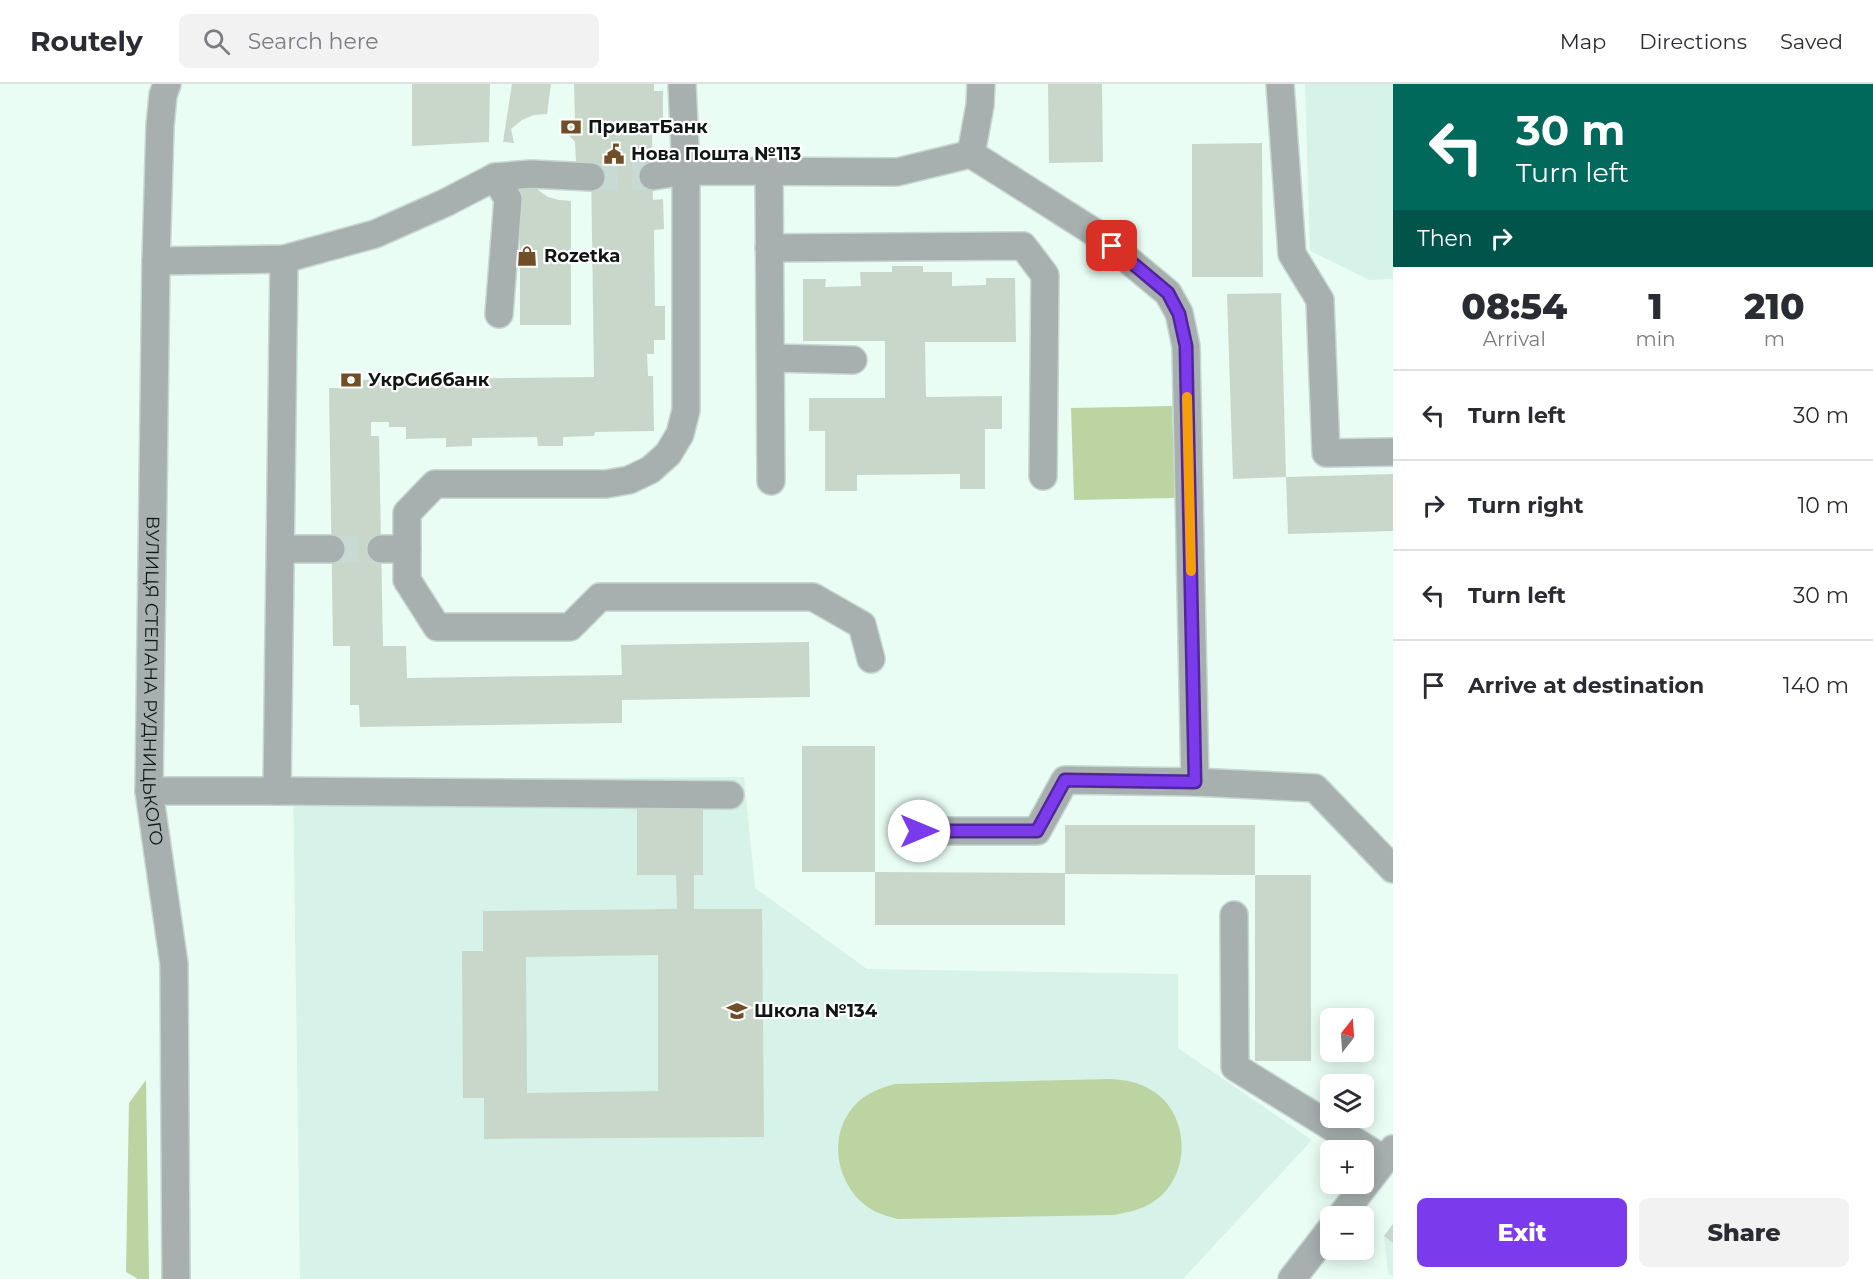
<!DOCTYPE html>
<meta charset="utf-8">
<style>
:root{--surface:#fff;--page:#f2f2f3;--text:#2b2b33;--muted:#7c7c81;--line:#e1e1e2;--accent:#7c3aed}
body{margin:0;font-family:Montserrat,sans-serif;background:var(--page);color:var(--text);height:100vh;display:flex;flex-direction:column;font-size:22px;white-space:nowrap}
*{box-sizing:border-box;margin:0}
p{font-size:20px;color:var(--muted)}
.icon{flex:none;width:33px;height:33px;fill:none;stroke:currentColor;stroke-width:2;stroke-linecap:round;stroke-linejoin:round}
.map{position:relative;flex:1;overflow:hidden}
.drawer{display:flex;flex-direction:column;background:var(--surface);width:480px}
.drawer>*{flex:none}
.banner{background:#00695c;color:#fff;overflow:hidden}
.needle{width:39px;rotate:17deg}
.controls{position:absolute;left:1320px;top:924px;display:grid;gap:12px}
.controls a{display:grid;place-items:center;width:54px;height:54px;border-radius:9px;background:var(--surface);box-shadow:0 3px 15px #0003;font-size:30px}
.pin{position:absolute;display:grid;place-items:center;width:51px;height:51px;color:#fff;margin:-26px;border-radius:12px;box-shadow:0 3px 9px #0006}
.me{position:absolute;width:66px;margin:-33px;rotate:90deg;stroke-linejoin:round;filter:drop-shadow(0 0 4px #0008)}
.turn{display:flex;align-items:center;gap:21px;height:126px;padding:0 24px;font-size:27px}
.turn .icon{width:78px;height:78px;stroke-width:2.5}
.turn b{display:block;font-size:42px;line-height:51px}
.then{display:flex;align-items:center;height:57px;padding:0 24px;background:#0003;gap:12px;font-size:22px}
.eta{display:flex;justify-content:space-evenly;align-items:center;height:102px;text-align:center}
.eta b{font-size:36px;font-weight:800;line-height:42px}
.primary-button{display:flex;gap:12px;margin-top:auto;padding:12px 24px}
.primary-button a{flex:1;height:69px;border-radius:9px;background:var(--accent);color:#fff;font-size:24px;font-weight:800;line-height:69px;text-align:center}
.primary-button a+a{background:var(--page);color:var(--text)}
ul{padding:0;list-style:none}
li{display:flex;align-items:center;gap:18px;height:90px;padding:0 24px;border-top:2px solid var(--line)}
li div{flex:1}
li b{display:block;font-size:22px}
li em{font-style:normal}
header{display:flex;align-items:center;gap:36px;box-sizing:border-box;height:84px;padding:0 30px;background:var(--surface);border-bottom:2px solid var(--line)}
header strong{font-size:28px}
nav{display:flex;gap:33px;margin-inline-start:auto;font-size:21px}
.search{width:420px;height:54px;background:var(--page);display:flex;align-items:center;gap:15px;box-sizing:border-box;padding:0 21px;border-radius:9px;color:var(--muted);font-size:22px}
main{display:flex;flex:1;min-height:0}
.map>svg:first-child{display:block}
.built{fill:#d7f2e8}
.green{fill:#bcd3a2}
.building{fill:#c8d7ca;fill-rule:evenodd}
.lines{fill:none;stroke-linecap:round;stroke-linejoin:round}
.minor-tunnel{stroke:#c8dad3;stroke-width:27;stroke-dasharray:27 14;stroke-linecap:butt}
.minor-casing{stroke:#c6d8d1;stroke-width:30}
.minor{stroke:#a7b0af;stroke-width:27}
.route-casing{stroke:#51269a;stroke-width:15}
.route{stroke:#7c3aed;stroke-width:10}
.slow{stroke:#f59e0b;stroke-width:10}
.labels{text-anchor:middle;stroke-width:4.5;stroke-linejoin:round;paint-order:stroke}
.poi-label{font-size:18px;font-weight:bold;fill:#0f1613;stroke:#fff;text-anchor:start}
.street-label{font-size:18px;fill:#0f1613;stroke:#fff}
</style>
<header>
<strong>Routely</strong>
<div class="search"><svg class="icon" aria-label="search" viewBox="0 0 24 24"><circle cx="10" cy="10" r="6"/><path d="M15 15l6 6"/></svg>Search here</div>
<nav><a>Map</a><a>Directions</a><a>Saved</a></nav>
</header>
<main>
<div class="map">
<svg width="1393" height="1195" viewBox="0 0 1393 1195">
<rect width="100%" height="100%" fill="#e9fdf5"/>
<g class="built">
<polygon points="1305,0 1393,0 1393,195 1370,196 1310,167"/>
<polygon points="744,693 755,804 867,885 1178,890 1178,964 1312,1056 1183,1195 300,1195 293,695"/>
<polygon points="1393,1140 1393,1192 1388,1190 1384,1152"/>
</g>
<g class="green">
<polygon points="1172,322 1175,414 1074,416 1071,324"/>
<path d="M1111 995C1126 996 1138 998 1151 1006 1191 1029 1192 1093 1153 1118 1141 1126 1128 1128 1114 1131L898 1135C891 1133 883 1131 876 1128 836 1107 824 1050 858 1018 869 1008 881 1004 895 1000Z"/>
<polygon points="146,996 149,1195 138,1195 126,1188 129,1019"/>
</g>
<g class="building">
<polygon points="412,0 490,0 489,58 412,62"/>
<polygon points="512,0 551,0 547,30 534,31 522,36 511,45 514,59 503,58"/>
<polygon points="574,0 654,0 654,7 663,7 663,41 652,41 653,116 663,115 664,145 654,146 655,222 665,222 665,256 654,256 654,270 647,270 648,292 653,292 654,347 595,348 594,352 563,353 563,362 538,362 537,353 472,354 472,362 446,363 446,354 406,355 406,343 389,343 389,338 371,338 371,352 379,352 383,562 406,562 407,594 622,591 621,561 809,558 810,613 622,616 622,639 360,643 359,621 350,621 350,562 333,562 329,304 352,304 351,296 594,293 591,79 576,78 575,58 562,44 575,35"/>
<polygon points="1048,0 1102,0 1103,78 1049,79"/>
<polygon points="1262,59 1263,193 1192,193 1192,60"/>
<polygon points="531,96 538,106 548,113 559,116 571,117 571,241 520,241 520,102"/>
<polygon points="892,182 923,182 923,188 952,188 952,202 986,201 986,194 1015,194 1016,258 925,258 926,313 1002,312 1002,345 985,345 985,405 960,405 960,390 857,391 857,407 825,407 825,347 809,347 809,314 885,314 885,257 803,257 803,195 826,195 825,203 861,202 860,188 892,188"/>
<polygon points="1281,209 1286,393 1233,395 1227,210"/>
<polygon points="1393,390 1393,447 1288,450 1286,393"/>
<rect x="802" y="662" width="73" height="126"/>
<path d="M637 725H703V791H694V825H762L764 1053 484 1055V1014H463L462 867H483V827L677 825 676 791H637ZM658 871V1007L527 1009 526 873Z"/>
<polygon points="1065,741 1255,741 1255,791 1065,790"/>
<polygon points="875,788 1065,789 1065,841 875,841"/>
<rect x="1255" y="791" width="56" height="186"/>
<polygon points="1393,1140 1393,1159 1384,1152"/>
</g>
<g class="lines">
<g class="minor-tunnel">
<polyline points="591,93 653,92"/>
<polyline points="331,465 381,465"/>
</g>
<g class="minor-casing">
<g id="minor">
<path id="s1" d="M167 0 163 11 160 42 156 177 149 707 174 880 176 1195"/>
<polyline points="682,0 686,87 686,326 680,350 668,370 650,386 629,396 606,400 435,400 407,429 407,496 437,543 570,543 600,513 813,513 862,541 871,575"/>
<polyline points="1280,0 1292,170 1320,216 1326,369 1393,368"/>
<polyline points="971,70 1097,150 1168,209 1179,229 1186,262 1195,698"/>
<polyline points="769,88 771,397"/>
<polyline points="653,92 686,87 897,88 971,70 980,21 981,0"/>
<polyline points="495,93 508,115 499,230"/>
<polyline points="769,164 1023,162 1045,191 1043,392"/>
<polyline points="156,177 284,175 375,150 445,119 495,93 531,90 591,93"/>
<polyline points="771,274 853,276"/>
<polyline points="281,465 331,465"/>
<polyline points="381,465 407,465"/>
<polyline points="149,707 277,707 730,711"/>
<polyline points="277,707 284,175"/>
<polyline points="919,747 1037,747 1065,696 1195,698 1315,704 1393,785"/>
<polyline points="1234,831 1235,983 1385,1076"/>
<polyline points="1341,1132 1393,1065"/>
<polyline points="1292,1195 1330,1146"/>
</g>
</g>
<use href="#minor" class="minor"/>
</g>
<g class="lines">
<g class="route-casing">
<polyline id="route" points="919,747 1037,747 1065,696 1195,698 1186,262 1179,230 1168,209 1112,162"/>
</g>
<use href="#route" class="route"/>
<polyline class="slow" points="1187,313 1191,487"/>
</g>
<defs>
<g id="bank-bare" transform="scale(1.62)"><path d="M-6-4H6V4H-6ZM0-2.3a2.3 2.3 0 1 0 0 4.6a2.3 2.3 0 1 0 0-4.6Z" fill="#724e28" stroke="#fff" stroke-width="2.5" paint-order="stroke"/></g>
<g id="civic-bare" transform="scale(1.62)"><path d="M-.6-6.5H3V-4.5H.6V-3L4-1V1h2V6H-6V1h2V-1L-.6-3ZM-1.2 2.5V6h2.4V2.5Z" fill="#724e28" stroke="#fff" stroke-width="2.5" paint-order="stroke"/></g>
<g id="shop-bare" transform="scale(1.62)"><path d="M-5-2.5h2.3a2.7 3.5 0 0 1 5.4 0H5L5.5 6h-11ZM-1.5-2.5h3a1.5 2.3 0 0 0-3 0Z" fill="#724e28" stroke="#fff" stroke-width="2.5" paint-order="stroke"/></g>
<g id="school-bare" transform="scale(1.62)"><path d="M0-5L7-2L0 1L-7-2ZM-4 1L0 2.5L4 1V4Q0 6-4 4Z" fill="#724e28" stroke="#fff" stroke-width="2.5" paint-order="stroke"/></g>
</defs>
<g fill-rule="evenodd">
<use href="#bank-bare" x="571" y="43"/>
<use href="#civic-bare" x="614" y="70"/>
<use href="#shop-bare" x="527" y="172"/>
<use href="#bank-bare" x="351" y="296"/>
<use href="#school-bare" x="737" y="927"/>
</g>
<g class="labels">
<g class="poi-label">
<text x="588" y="49">ПриватБанк</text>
<text x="631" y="76">Нова Пошта №113</text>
<text x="544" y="178">Rozetka</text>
<text x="368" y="302">УкрСиббанк</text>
<text x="754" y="933">Школа №134</text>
</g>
<g class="street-label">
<text dy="6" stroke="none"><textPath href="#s1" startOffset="598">ВУЛИЦЯ СТЕПАНА РУДНИЦЬКОГО</textPath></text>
</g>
</g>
</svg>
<div class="controls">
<a><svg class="needle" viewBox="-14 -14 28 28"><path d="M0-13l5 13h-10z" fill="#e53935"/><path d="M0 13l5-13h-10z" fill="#7c7c81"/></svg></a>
<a><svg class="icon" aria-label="layers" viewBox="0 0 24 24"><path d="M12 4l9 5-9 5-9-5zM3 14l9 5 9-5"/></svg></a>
<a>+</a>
<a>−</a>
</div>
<div class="pin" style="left:1112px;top:162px;background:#d93025"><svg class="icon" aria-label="arrive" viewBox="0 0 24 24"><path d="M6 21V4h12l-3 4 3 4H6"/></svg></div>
<svg class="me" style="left:919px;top:747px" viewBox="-20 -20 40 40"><circle r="19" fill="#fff"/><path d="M0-13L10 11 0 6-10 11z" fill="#7c3aed"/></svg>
</div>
<section class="drawer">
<div class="banner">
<div class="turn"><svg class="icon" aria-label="left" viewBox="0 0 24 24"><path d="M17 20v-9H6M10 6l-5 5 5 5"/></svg><div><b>30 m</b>Turn left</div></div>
<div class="then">Then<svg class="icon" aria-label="right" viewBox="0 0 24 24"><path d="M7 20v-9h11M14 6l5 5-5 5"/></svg></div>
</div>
<div class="eta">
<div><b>08:54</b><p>Arrival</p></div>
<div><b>1</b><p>min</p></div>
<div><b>210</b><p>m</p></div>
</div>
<ul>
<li><svg class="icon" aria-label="left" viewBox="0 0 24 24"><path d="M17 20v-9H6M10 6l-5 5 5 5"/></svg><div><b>Turn left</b></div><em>30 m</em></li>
<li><svg class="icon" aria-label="right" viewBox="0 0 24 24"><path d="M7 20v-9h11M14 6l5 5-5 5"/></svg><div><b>Turn right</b></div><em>10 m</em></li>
<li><svg class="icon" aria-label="left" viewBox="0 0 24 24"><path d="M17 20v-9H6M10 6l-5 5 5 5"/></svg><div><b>Turn left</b></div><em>30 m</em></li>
<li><svg class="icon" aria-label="arrive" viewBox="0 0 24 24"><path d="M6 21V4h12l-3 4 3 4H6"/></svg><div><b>Arrive at destination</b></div><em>140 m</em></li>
</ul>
<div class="primary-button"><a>Exit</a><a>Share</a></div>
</section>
</main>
